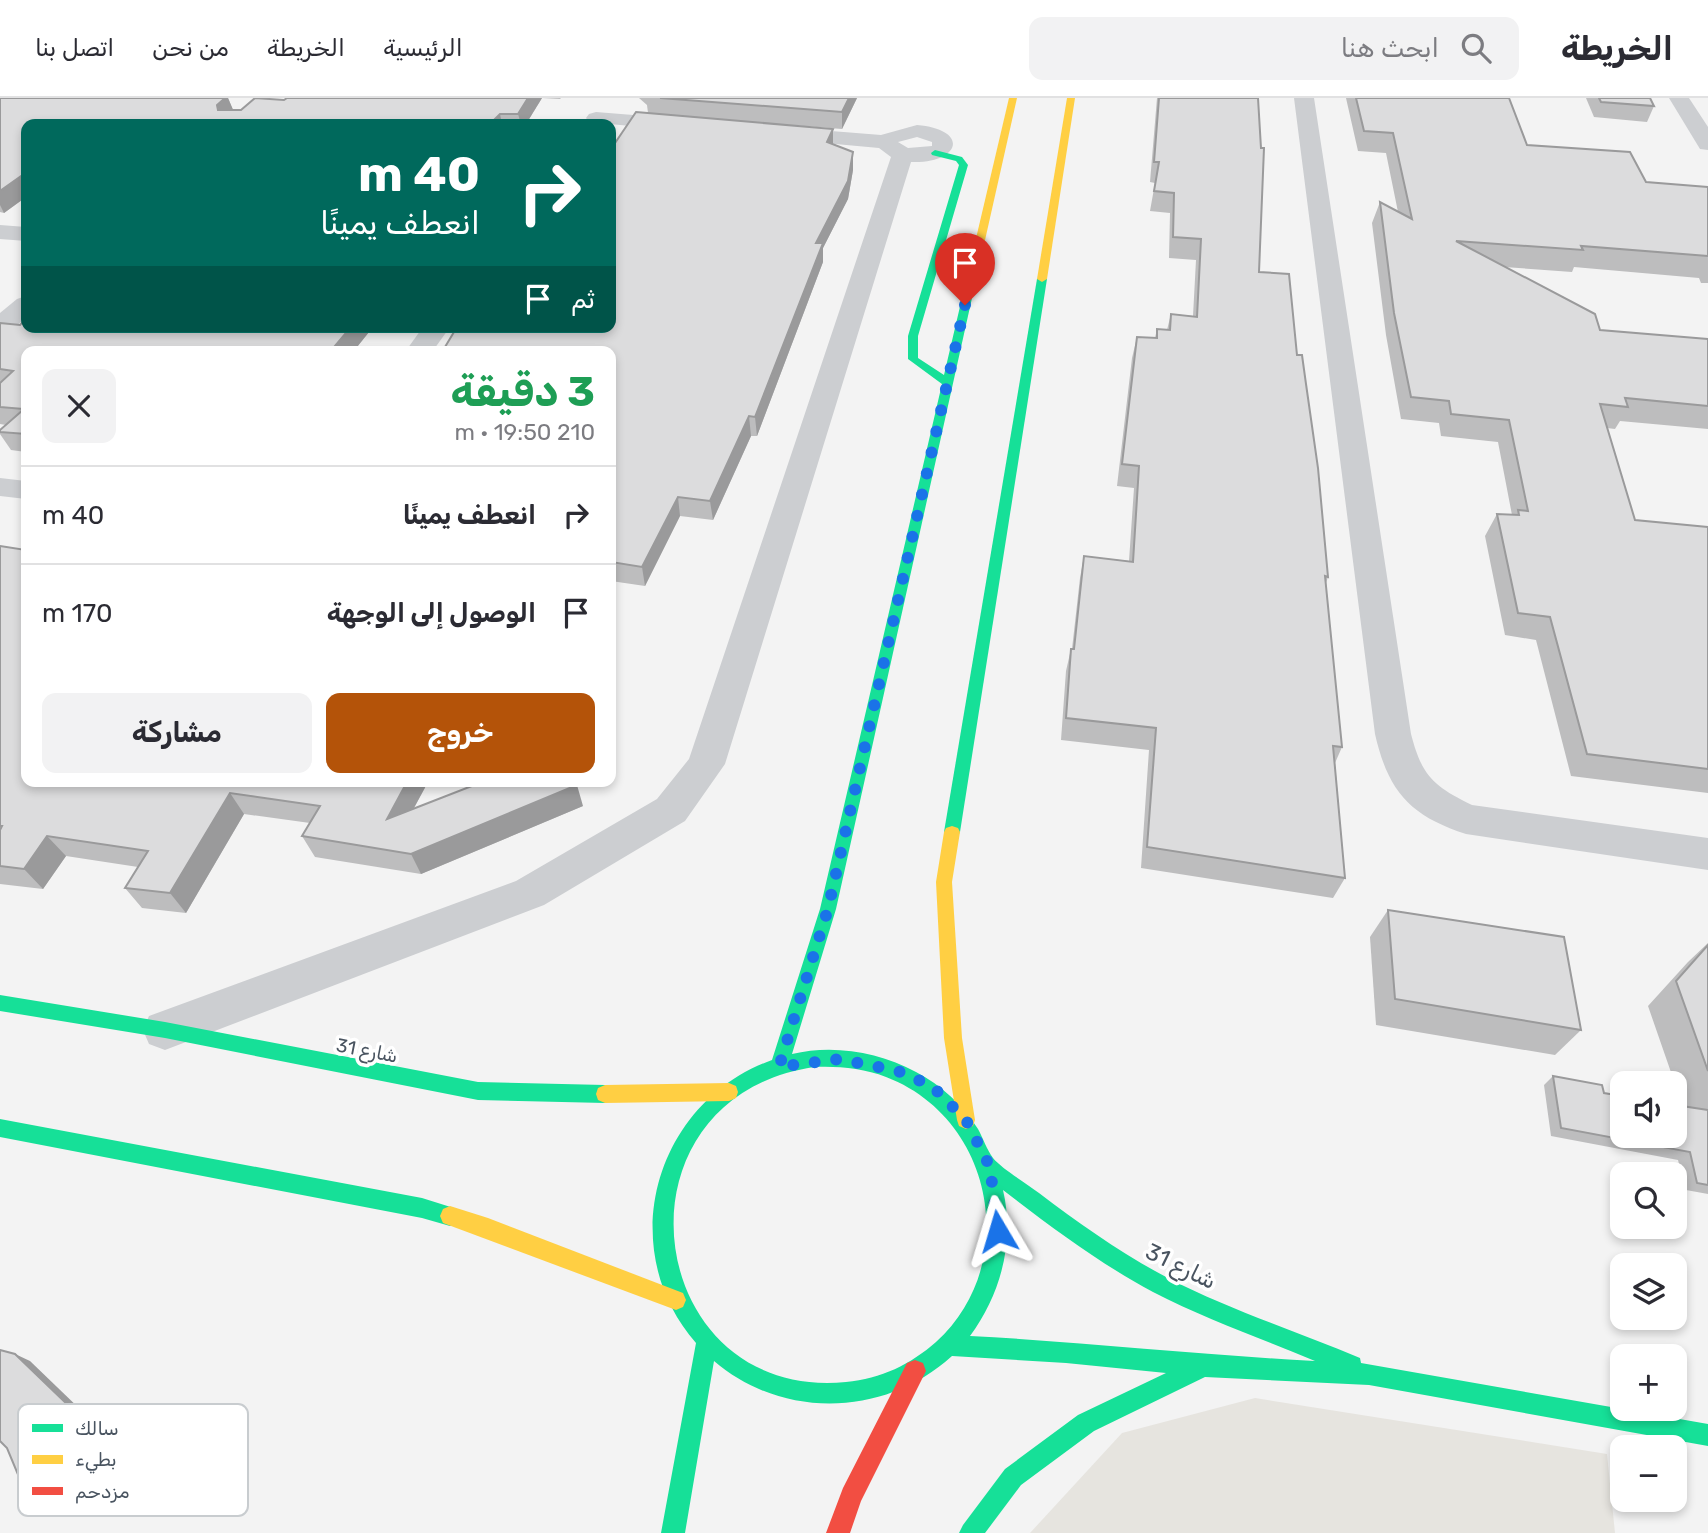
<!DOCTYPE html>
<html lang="ar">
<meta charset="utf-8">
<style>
:root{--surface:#fff;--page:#f2f2f3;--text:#2b2b33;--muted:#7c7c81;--line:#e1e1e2;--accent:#b45309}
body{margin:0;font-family:Rubik,Cairo,sans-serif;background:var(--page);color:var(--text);direction:rtl;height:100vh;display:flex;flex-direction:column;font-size:26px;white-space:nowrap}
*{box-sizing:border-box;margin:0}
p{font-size:23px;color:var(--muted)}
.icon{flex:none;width:38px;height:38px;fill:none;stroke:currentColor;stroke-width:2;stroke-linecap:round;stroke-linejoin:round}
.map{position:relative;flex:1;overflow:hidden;direction:ltr}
.side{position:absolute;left:21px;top:248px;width:595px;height:441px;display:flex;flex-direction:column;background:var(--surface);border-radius:14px;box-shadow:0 4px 10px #0003;direction:rtl}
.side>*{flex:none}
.banner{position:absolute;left:21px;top:21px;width:595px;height:214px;border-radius:14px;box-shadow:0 4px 10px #0003;direction:rtl;background:#00695c;color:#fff;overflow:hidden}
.controls{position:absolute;left:1610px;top:973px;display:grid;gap:14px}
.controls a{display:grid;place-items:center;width:77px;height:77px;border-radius:14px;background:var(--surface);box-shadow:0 4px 10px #0003;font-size:35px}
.pin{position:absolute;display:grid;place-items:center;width:60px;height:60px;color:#fff;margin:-72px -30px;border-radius:50% 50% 50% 0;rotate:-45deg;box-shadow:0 0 7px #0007}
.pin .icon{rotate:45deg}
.me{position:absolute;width:77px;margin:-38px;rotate:353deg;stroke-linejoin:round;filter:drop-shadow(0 0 5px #0008)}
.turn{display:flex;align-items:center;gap:24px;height:147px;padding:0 21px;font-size:32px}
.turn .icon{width:91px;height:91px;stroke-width:2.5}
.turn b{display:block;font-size:49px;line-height:60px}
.then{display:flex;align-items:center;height:66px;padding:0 21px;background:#0003;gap:14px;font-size:26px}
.round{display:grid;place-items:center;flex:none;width:74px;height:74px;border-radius:14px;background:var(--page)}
.headline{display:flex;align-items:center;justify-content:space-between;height:119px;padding:0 21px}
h1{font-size:42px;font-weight:700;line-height:52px;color:#1e9e55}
.action{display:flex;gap:14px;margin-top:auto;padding:14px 21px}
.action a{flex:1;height:80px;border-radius:14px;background:var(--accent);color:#fff;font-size:28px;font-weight:700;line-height:80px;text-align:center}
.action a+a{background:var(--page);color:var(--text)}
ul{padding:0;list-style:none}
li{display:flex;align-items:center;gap:21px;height:98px;padding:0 21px;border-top:2px solid var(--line)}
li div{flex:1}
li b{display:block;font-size:26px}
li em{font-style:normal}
header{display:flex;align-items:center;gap:42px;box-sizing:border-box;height:98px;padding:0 35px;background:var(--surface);border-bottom:2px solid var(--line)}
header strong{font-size:33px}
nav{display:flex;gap:38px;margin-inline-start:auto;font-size:24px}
.search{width:490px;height:63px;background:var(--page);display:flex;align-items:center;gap:18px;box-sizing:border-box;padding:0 24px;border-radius:14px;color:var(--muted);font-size:26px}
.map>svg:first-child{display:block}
.sand{fill:#e6e4df}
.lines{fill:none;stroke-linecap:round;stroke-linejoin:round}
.street{fill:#ccced1;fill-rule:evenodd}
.fast{fill:#16e098;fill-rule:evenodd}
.slow{fill:#ffcf43;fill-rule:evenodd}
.jam{fill:#f24e42;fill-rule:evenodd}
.wall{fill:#bdbdbe}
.shaded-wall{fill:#9a9a9b}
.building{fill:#dcdcdd;stroke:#9a9a9b;stroke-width:2}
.route{stroke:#1a73e8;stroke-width:12;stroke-dasharray:0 21.6}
.labels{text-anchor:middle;stroke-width:7;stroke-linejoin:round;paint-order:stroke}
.street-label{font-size:19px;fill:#495460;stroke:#fff}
.near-street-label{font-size:23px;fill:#495460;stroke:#fff}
.key{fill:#fff;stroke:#c8cccf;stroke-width:2}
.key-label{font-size:19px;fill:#495460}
</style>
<header>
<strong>الخريطة</strong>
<div class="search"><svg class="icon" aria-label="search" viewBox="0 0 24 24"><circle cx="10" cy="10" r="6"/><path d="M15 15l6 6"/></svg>ابحث هنا</div>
<nav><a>الرئيسية</a><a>الخريطة</a><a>من نحن</a><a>اتصل بنا</a></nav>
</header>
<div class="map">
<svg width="1708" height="1435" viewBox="0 0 1708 1435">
<rect width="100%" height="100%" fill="#f3f3f3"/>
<polygon class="sand" points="1255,1300 1607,1356 1615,1435 1030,1435 1122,1335"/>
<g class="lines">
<g class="street">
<path d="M1294 0H1314L1411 636C1422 678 1433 688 1472 707L1708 740V772L1466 736C1410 718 1388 693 1375 636Z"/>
<polygon points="1669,0 1689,0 1708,29 1708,52 1700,51"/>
<polygon points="596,14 683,21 690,23 693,27 690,31 683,33 589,24 586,20 589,16"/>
<path d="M917 27C972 32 959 66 911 64L725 666 685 723 544 807 165 952 149 946 143 932 149 918 516 783 657 701 689 661 891 59 879 50 781 41 774 39 770 35 774 31 781 29 881 37ZM917 39 932 44V48L908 50 898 44Z"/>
<polygon points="0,127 26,129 26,143 0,141"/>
<polygon points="26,198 26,219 9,235 0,237 0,215 17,201"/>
<polygon points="423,229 450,229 432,254 405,254"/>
<polygon points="0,380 26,383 26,401 0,398"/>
</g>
<g class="fast">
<path d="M935 52 962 59 968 67 918 238V260L944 277 962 200 967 197 972 200 836 811 792 956C833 946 879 954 916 974 941 987 963 1007 978 1031 983 1040 987 1052 993 1060 1002 1071 1026 1085 1039 1095 1080 1126 1122 1156 1168 1180 1230 1212 1296 1233 1360 1260L1361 1265 1708 1326V1348L1369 1287 1205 1279 1094 1333 1021 1387 985 1435H959L963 1427 1005 1371 1078 1317 1166 1275 1066 1265 952 1258C885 1319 783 1322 714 1263L685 1435H661L696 1245C613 1150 655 1004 772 962L820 811 942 286 908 261V238L959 67 956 63 932 57 931 55ZM814 969C838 968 863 970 886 979 994 1020 1022 1166 936 1244 911 1266 881 1281 846 1284 643 1304 603 1001 814 969ZM1003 1092C1051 1129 1099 1165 1153 1194 1205 1221 1260 1240 1315 1263 1200 1257 1085 1244 970 1238 1001 1196 1015 1143 1003 1092Z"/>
<polygon points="1042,178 1047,181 960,734 958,738 946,738 944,734 1037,181"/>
<polygon points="0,897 165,924 478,984 605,987 612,990 614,996 612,1002 605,1005 478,1002 165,940 0,913"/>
<polygon points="0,1021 422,1100 457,1111 460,1118 457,1125 450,1128 422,1120 0,1039"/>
</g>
<g class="slow">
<polygon points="1009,0 1017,0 972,200 967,203 962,200"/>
<polygon points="1067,0 1075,0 1047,181 1042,184 1037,181"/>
<polygon points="952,728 958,730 960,734 952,784 962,940 975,1022 973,1028 966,1031 959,1028 957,1022 944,940 936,784 944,734 946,730"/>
<polygon points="729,985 736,988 738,994 736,1000 729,1003 605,1005 598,1002 596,996 598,990 605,987"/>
<polygon points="450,1108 488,1120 683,1195 686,1202 683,1209 676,1212 443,1125 440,1118 443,1111"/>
</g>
<polygon class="jam" points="915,1262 923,1265 926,1273 861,1403 850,1435 826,1435 843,1390 907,1265"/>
</g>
<g class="wall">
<polygon points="0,0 228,0 233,12 241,12 284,2 287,0 561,0 560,1 542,0 526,26 26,26 26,99 4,115 0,114"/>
<polygon points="639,0 857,0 842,31 753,24 833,46 853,54 853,72 848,101 823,150 823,164 757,338 751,338 713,422 680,418 645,488 611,483 611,254 648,15 647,7"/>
<polygon points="1157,0 1258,0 1259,174 1297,257 1328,479 1326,485 1342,649 1335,665 1345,780 1333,800 1141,770 1149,652 1061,642 1066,573 1071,551 1072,551 1080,480 1084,458 1129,463 1134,390 1117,388 1132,260 1137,239 1155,240 1157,231 1167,232 1171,216 1193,218 1196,162 1169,160 1170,115 1150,113 1155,85 1150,84"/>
<polygon points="1346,0 1509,0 1527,47 1646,84 1708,89 1708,185 1701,185 1699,180 1574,169 1572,174 1504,169 1600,232 1708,241 1708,331 1620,323 1615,331 1607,330 1635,422 1708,429 1708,695 1571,678 1536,542 1505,537 1485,438 1497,416 1512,417 1498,344 1441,338 1439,325 1401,321 1386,237 1372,125 1380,104 1398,114 1386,55 1358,53"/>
<polygon points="1586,0 1650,0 1654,8 1647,24 1594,19"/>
<polygon points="0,225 20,227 26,229 373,229 353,254 26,254 26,354 11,352 0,336 0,332 6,327 0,326"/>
<polygon points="0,448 26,684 428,684 414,710 583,708 421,776 315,759 302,738 310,725 244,716 186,815 142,810 125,790 138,769 66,758 43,791 0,786"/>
<polygon points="1388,812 1581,932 1555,957 1376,927 1370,839"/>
<polygon points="1708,845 1708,1096 1686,1092 1678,1062 1551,1038 1544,987 1553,978 1604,995 1689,1009 1682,1006 1648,908 1688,864"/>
</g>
<g class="shaded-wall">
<polygon points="225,0 228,0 234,14 223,24 217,7"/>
<polygon points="528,0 542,0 526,26 521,26 518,16"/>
<polygon points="849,0 857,0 842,31 842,14"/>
<polygon points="500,16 502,26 490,26"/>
<polygon points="833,31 833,49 827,44"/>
<polygon points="853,54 853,72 848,101 823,150 823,164 757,338 755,319 816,145"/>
<polygon points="24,76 26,79 26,99 4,115 0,107 0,93"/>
<polygon points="351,229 373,229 353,254 330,254"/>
<polygon points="749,318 751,338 713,422 710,403"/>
<polygon points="678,399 680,418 645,488 642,469"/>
<polygon points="611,566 615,586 611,588"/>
<polygon points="407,684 428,684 397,741 387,721"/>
<polygon points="577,687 583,708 421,776 411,756"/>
<polygon points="230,695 244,716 186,815 170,795"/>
<polygon points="47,738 66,758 43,791 24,771"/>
<polygon points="15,1256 30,1263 84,1315 107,1384 50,1419 34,1415"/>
</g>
<g class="building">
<polygon points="0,0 225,0 217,7 218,12 241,12 255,0 284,2 287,0 528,0 518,16 500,16 490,26 26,26 26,76 24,76 0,93"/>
<polygon points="660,0 849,0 842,14"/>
<polygon points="1159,0 1258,0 1261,50 1264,50 1259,174 1289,176 1297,257 1302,257 1306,286 1318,370 1328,479 1325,478 1342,649 1333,648 1345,780 1147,749 1156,630 1066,620 1071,551 1074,551 1084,458 1133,464 1139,368 1122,366 1137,239 1157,240 1157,231 1170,232 1171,216 1197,219 1201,141 1173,139 1174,95 1154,93 1159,64 1154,64"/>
<polygon points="1356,0 1509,0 1527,47 1630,54 1646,84 1708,89 1708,158 1581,148 1583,152 1456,143 1595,216 1600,232 1708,241 1708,308 1625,300 1628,309 1600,306 1635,422 1708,429 1708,671 1587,656 1550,519 1518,515 1497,416 1519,417 1518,412 1528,413 1509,322 1451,316 1449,303 1411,299 1394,215 1380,104 1412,121 1393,35 1364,33"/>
<polygon points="1599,0 1650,0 1654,8 1601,4"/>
<polygon points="636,14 833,31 827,44 853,54 848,83 816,145 823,145 755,319 749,318 710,403 678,399 642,469 611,464 611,254 442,254 457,229 611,229 611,51"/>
<polygon points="26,221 26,229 351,229 330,254 26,254 26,336 0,334 0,332 24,311 0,309 0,285 13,273 0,271 0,225 20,227"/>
<polygon points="0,448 26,452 26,684 407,684 387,721 482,684 576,684 577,687 411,756 302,738 320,708 230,695 170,795 125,790 148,753 47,738 24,771 0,768 0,732 2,728 0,728"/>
<polygon points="1388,812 1564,839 1581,932 1395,901"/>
<polygon points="1708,847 1708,973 1676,883"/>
<polygon points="1553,978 1602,987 1604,995 1622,998 1622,1038 1675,1038 1675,1007 1708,1012 1708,1087 1697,1085 1690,1054 1561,1030"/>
<polygon points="0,1252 15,1256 70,1309 93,1379 34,1415 7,1350 0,1343"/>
</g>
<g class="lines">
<polyline class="route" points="965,207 828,811 779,969 839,961 898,973 932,988 966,1022 990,1069 998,1133"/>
</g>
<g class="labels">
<g class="street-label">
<text transform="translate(367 952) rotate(11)" y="7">شارع 31</text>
</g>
<g class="near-street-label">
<text transform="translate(1181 1168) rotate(26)" y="8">شارع 31</text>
</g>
</g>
<rect x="18" y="1306" width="230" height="112" rx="10" class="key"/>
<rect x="32" y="1326" width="31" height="8" fill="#16e098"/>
<rect x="32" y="1357" width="31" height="9" fill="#ffcf43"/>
<rect x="32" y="1389" width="31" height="8" fill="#f24e42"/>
<g class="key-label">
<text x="75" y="1337">سالك</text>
<text x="75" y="1368">بطيء</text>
<text x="75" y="1400">مزدحم</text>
</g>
</svg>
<div class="controls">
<a><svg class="icon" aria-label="sound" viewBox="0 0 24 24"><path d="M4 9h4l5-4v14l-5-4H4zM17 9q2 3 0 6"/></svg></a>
<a><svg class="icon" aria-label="search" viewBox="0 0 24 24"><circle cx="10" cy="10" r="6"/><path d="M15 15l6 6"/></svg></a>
<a><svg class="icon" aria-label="layers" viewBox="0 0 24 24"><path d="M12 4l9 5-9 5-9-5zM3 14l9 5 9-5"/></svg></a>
<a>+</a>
<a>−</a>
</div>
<div class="pin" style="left:965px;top:207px;background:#d93025"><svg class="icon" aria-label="arrive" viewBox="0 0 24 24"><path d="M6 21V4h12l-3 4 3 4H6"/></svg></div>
<svg class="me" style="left:998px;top:1133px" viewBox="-20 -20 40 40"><path d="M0-17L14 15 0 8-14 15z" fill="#1a73e8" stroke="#fff" stroke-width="4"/></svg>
<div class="banner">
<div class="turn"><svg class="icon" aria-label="right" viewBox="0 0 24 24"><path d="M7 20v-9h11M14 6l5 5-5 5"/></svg><div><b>40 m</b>انعطف يمينًا</div></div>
<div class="then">ثم<svg class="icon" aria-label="arrive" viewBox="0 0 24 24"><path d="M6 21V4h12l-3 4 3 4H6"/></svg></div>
</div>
<section class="side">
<div class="headline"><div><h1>3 دقيقة</h1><p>210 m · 19:50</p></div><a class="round"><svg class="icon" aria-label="close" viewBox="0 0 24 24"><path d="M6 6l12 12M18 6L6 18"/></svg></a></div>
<ul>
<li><svg class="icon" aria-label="right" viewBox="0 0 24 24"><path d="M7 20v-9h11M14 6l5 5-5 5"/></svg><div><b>انعطف يمينًا</b></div><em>40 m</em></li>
<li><svg class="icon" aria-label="arrive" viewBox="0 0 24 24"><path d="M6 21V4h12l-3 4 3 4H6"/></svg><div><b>الوصول إلى الوجهة</b></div><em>170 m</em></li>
</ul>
<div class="action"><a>خروج</a><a>مشاركة</a></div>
</section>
</div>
